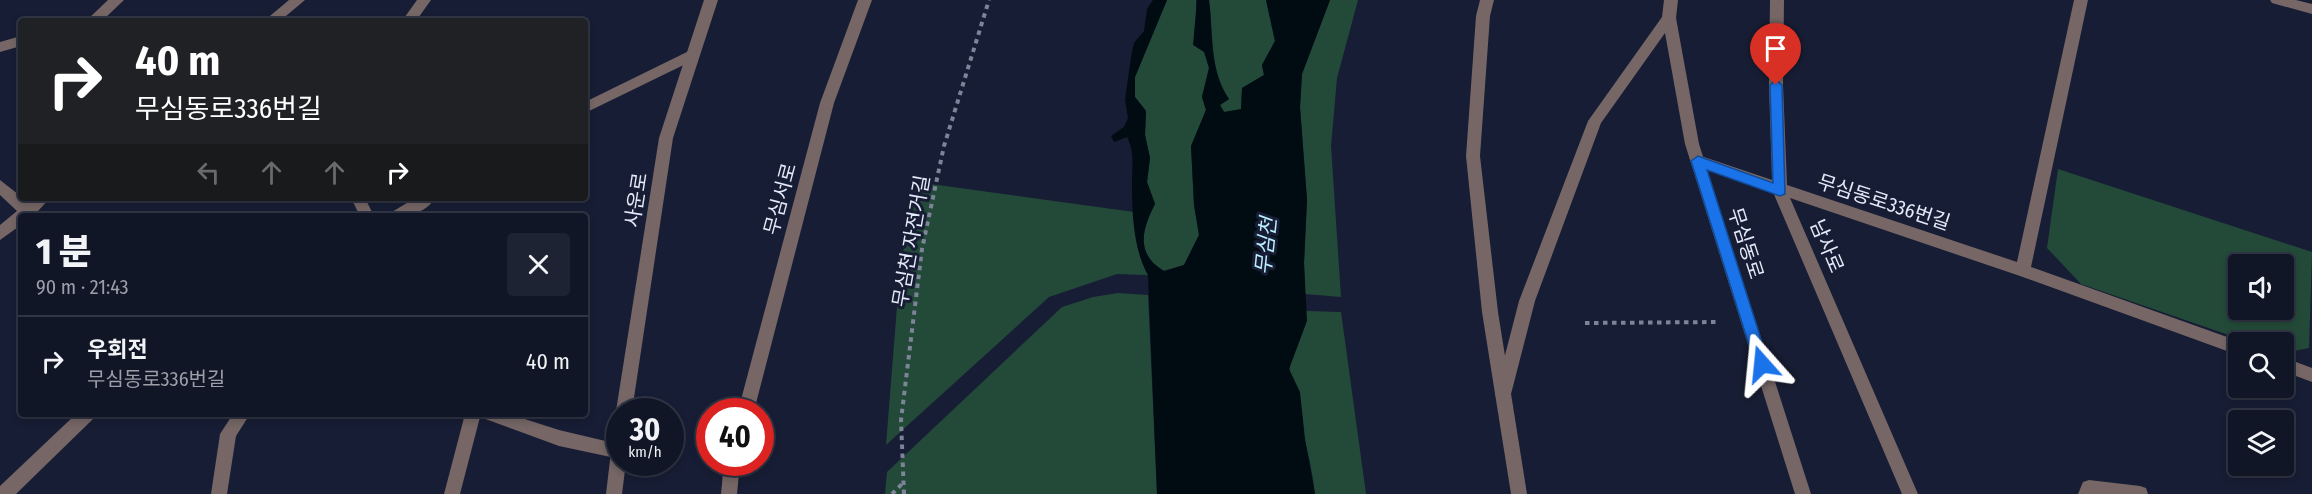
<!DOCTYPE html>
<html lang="ko">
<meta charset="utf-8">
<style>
:root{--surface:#111627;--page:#1e2333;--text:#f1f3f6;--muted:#9c9fa7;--line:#303544}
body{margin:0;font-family:"Fira Sans Condensed","Noto Sans KR",sans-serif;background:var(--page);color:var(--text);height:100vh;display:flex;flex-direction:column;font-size:22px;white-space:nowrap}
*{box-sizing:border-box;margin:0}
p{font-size:20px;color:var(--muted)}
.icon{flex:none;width:33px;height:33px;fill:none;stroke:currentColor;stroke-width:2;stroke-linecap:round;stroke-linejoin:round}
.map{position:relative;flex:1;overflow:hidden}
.details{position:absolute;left:18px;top:213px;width:570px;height:204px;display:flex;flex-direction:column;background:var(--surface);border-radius:6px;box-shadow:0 3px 9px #0003,0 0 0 2px var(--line)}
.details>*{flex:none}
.banner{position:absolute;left:18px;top:18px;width:570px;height:183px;border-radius:6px;box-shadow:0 3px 9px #0003,0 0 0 2px var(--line);background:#202124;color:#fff;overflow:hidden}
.fabs{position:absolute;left:2228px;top:254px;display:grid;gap:12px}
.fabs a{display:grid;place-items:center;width:66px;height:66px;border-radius:6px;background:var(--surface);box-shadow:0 3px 9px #0003,0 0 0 2px var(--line);font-size:30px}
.speed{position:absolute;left:606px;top:398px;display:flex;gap:12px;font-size:30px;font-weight:700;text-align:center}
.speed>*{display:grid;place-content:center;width:78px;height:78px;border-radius:50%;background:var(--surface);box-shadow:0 3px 9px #0003,0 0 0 2px var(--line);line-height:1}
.speed small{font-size:15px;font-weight:400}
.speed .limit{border:9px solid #d22;background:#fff;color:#111}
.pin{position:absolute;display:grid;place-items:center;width:51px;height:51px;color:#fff;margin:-62px -26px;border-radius:50% 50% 50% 0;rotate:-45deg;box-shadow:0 0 6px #0007}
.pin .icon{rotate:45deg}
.me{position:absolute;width:66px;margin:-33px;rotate:342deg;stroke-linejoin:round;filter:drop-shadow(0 0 4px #0008)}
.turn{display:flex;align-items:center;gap:21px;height:126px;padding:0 18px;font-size:27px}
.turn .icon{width:78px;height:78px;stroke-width:2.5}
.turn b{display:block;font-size:42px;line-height:51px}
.lanes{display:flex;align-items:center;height:57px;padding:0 18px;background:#0003;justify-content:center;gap:30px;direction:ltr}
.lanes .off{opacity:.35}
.round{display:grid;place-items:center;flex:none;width:63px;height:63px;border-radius:6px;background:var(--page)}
.headline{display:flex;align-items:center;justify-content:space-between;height:102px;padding:0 18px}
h1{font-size:36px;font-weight:800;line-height:45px}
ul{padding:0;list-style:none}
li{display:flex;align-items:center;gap:18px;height:90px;padding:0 18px;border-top:2px solid var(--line)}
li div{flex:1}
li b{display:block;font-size:22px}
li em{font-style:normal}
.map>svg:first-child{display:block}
.green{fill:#234a39;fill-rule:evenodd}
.water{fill:#000c11}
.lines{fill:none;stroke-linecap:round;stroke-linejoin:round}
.path{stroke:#7e8497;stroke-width:4;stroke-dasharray:4.5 4.5;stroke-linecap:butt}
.service{fill:#766666;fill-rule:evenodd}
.minor{fill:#766666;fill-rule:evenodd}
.tertiary{fill:#766666;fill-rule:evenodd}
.route{fill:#1a73e8;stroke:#114b97;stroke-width:1.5}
.labels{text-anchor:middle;stroke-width:6;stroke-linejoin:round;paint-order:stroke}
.street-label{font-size:20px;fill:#e5eafa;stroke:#171d34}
.water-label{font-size:21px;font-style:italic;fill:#bef;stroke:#171d34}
</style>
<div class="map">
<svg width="2312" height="494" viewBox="0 0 2312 494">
<rect width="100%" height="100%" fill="#171d34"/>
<g class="green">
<path d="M1167 0H1196V21L1209 68 1202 97 1206 110 1191 146 1194 205 1199 235 1184 265 1164 271C1135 254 1142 229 1155 204L1147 182 1150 158 1145 135 1146 111 1135 97V77Z"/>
<path d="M1209 0H1266L1275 41 1262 65 1264 75 1242 88 1241 110 1224 112 1220 105 1229 99C1209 69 1214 34 1209 0Z"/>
<polygon points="1330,0 1358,0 1337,78 1331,146 1341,297 1305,294 1304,263 1307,200 1300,107 1302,74"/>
<path d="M2058 169 2312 252 2309 348 2283 353V342H2249L2081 284 2047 248ZM2238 264H2283V309H2238Z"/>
<path d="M916 182 1134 212C1135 235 1137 255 1148 275L1117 274 1049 297 886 445 900 269Z"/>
<polygon points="1118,293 1148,295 1157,494 885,494 887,472 1062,307 1093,297"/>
<path d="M1306 311 1341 312 1366 494H1315C1311 452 1295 413 1290 372 1288 354 1307 332 1306 311Z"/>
</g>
<path class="water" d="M1153 0H1167L1135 77V97L1146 111 1145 135 1150 158 1147 182 1155 204C1142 229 1135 254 1164 271L1184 265 1199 235 1194 205 1191 146 1206 110 1202 97 1209 68 1204 52 1193 45 1197 0H1209C1213 34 1209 70 1229 99L1220 105 1224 112 1241 109 1242 88 1264 75 1262 65 1275 41 1266 0H1330L1302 74 1300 107 1307 200 1304 263 1307 321 1289 369 1300 392 1305 439 1315 494H1157L1148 275C1133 248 1132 213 1132 183 1132 165 1135 153 1127 137L1114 142 1111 136 1124 127 1128 118 1125 100 1131 57 1134 43 1144 31 1147 9Z"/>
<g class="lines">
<g class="path">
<polyline points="1585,323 1719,322"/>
<polyline points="892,494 904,482"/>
<polyline points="904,494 901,420 922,249 944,146 989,0"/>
</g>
<g class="service">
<polygon points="21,36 21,46 0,52 0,42"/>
<polygon points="233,414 250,414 236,436 227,494 211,494 220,434"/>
<polygon points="2089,480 2140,486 2146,488 2148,494 2078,494 2083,482"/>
</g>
<g class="minor">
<polygon points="108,0 124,0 102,21 86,21"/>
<polygon points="289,0 305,0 280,21 264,21"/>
<polygon points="417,0 431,0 416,21 402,21"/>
<polygon points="1480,0 1494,0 1490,16 1480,156 1498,312 1527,494 1511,494 1482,312 1466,156 1476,16"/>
<polygon points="1770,0 1784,0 1783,85 1787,185 2017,262 2074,0 2088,0 2031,267 2241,342 2238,342 2238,355 2020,276 1790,198 1918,494 1902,494 1773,192 1693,165 1691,161 1698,155 1772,180 1769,85"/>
<polygon points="693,49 700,54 698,58 585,113 585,102"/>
<polygon points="0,180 28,202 33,198 50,198 38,211 40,216 21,216 21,225 0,240 0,225 17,211 0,195"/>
<polygon points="351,198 365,198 374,216 360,216"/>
<path d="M415 198H435C426 214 406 216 390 216L392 212Z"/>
<polygon points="2283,357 2312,368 2312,382 2283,371"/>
<polygon points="76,414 95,414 93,419 16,494 0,494 0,486"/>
<polygon points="465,414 509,414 559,430 618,444 620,459 559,446 480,417 460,494 444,494"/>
</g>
<g class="tertiary">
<polygon points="704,0 718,0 673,138 632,411 620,411 620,417 616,411 659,138"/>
<polygon points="858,0 872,0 834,103 754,411 738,411 820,103"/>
<polygon points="1664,0 1678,0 1676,18 1699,144 1811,494 1795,494 1685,144 1665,33 1601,123 1535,301 1511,394 1509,399 1503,401 1497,399 1495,394 1519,301 1588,121 1662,17"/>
<polygon points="2270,0 2296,0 2312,4 2312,14 2272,3"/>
<polygon points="620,436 620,462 626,462 622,494 606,494 612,443 614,438"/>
<polygon points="724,462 740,462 737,494 721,494"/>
</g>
</g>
<polygon class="route" points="1776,80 1782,85 1785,194 1780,196 1707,170 1769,364 1762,370 1755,364 1691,161 1698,156 1773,183 1770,85"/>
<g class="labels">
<g class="street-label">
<text transform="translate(780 199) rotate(-75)" y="7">무심서로</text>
<text transform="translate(636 200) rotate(-81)" y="7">사운로</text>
<text transform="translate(1884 202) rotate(18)" y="7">무심동로336번길</text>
<text transform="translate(911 241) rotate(-80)" y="7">무심천 자전거길</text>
<text transform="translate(1746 243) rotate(72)" y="7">무심동로</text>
<text transform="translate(1827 246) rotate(67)" y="7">남사로</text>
</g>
<g class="water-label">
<text transform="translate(1266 246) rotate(-84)" y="7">무심천</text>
</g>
</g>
</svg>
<div class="fabs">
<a><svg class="icon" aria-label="sound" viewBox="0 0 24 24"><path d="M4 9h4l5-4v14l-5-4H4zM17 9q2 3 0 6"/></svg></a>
<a><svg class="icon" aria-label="search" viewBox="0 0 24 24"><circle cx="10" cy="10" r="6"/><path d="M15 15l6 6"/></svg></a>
<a><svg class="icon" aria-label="layers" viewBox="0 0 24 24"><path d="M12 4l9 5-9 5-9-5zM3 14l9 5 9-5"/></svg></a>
</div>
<div class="speed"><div>30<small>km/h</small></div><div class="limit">40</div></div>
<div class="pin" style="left:1776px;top:85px;background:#d93025"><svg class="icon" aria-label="arrive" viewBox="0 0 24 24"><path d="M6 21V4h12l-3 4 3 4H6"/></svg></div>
<svg class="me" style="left:1762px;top:364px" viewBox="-20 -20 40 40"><path d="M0-17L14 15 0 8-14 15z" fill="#1a73e8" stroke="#fff" stroke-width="4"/></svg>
<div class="banner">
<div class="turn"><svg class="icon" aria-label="right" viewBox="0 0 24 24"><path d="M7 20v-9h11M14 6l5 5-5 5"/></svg><div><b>40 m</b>무심동로336번길</div></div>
<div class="lanes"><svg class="icon off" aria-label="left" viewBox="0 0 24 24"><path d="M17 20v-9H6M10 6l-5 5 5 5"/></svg><svg class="icon off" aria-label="ahead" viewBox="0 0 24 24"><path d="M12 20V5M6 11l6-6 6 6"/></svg><svg class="icon off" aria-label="ahead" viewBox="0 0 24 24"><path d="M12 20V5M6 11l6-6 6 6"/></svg><svg class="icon" aria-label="right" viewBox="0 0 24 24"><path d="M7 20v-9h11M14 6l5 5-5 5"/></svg></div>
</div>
<section class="details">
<div class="headline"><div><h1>1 분</h1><p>90 m · 21:43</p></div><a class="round"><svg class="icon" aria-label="close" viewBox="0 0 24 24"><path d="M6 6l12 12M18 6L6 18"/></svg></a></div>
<ul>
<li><svg class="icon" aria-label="right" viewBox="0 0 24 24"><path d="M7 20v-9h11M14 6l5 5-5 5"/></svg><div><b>우회전</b><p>무심동로336번길</p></div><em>40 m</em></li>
</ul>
</section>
</div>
